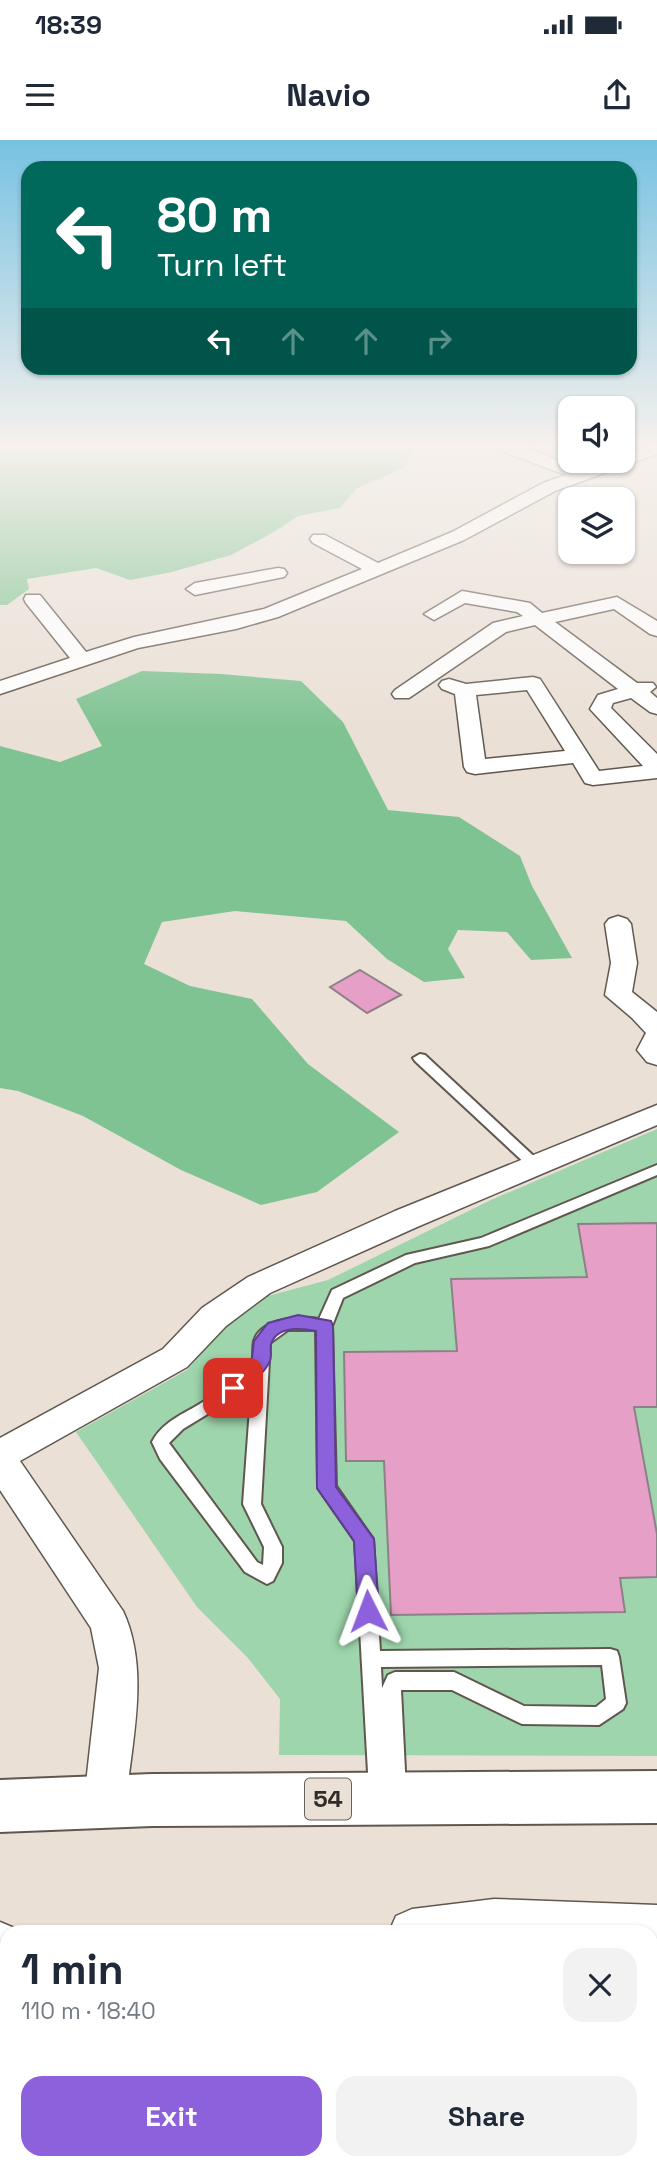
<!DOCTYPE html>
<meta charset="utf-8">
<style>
:root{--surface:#fff;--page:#f2f2f3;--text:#1f2937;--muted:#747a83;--accent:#8c61db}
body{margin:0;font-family:"Space Grotesk",sans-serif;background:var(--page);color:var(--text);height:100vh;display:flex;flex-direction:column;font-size:26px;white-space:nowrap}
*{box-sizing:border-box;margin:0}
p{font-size:23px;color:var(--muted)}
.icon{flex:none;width:38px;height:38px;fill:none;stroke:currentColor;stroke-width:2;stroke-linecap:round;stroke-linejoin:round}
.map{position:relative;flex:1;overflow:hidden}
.sheet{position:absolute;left:0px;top:1785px;width:658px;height:245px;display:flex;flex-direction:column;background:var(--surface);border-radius:21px 21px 0 0;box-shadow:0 2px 5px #0004}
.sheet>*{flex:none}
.hud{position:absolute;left:21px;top:21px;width:616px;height:214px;border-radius:21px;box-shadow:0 2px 5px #0004;background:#00695c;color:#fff;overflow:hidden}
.controls{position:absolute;left:558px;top:256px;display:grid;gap:14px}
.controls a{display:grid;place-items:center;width:77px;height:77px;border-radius:14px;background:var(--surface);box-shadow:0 2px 5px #0004;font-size:35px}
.pin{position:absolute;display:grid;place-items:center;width:60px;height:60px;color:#fff;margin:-30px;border-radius:14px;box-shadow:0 4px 10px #0006}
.me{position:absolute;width:77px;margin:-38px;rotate:357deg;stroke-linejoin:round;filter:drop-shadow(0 0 5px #0008)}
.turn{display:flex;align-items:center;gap:24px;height:147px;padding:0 21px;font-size:32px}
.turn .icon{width:91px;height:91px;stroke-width:2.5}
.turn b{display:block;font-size:49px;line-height:60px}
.lanes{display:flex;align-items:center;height:66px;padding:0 21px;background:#0003;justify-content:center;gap:35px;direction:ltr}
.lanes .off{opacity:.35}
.round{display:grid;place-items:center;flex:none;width:74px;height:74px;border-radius:21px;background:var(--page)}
.head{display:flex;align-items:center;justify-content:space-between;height:119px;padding:0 21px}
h1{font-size:42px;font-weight:600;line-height:52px}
.action{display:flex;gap:14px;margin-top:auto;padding:14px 21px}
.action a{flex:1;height:80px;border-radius:21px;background:var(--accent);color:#fff;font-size:28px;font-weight:600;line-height:80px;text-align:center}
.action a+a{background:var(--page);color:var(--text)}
.status{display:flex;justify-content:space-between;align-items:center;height:49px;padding:0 35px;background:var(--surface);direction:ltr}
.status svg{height:19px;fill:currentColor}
header{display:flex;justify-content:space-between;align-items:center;height:91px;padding:0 21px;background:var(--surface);font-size:32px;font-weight:600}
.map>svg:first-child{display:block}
.green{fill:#9ed5ac}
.forest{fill:#80c392}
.water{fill:#6fd8da}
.building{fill:#e69fc7;stroke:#8d8187;stroke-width:2}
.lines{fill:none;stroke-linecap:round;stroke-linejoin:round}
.lane-casing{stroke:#60574f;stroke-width:4}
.street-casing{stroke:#60574f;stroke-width:3}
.primary-casing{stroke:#60574f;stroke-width:4}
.lane{fill:#fff;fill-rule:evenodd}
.street{fill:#fff;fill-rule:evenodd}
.primary{fill:#fff;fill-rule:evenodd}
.route{fill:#8c61db;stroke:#5b3f8e;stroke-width:2}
.labels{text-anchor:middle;stroke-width:6;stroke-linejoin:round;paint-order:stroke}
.shield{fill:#eae0d6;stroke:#68625c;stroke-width:2}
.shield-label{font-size:24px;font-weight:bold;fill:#302c28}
</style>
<div class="status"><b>18:39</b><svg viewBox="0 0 49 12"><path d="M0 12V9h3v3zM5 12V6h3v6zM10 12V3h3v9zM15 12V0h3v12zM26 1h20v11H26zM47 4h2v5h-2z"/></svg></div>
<header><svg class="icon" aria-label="menu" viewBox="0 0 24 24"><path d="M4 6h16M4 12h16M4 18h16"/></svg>Navio<svg class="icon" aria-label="share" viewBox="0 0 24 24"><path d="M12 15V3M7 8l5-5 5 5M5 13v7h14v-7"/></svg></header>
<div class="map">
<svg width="657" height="2030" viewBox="0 0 657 2030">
<rect width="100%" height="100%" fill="#eae0d6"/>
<polygon class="green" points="657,989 657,1616 279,1615 280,1559 248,1518 197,1467 76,1292 187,1230 225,1187 264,1157 328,1140 491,1060"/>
<g class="forest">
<polygon points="0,305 0,304 416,305 404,328 356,349 340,368 298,376 274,392 231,415 172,432 130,440 96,428 27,439 29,449 7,465 0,465"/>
<polygon points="142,531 221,534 301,541 343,582 388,670 459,677 520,716 532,746 572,818 531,820 507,792 458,790 448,809 465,838 424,842 387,819 346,781 235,771 162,782 144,824 190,846 252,859 308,924 399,992 317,1052 261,1065 181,1030 83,976 18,951 0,948 0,606 60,622 102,606 76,559"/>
</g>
<g class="water">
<polygon points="657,1975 657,2030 429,2030 453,2023 651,2023 651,1976"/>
<polygon points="149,2023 361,2023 383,2030 154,2030"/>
</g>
<g class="building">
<polygon points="360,830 401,855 367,873 330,847"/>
<polygon points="657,1083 657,1267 634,1267 657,1394 657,1437 620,1438 625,1472 391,1475 384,1321 346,1321 344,1212 457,1211 451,1139 587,1137 578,1084"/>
</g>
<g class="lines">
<g class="lane-casing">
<g id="lane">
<polygon points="420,914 425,915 539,1021 541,1024 539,1027 529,1027 415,921 413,918"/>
<path d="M657 1025V1035L489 1106 415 1123 343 1158 332 1186 336 1346 373 1399 380 1511 610 1509 617 1511 619 1517 626 1563 623 1569 599 1585 522 1584 452 1550H401L406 1651 403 1658 396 1660 389 1658 387 1654 379 1659 372 1657 369 1650 355 1401 318 1348 316 1190H288L270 1203 261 1364 282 1407V1423L273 1441 267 1444 245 1432 160 1319 152 1302C164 1279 188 1273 207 1259 224 1247 239 1233 253 1218 253 1213 253 1206 254 1201 261 1178 300 1176 319 1179L332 1150 406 1115 481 1098ZM252 1240 243 1364 264 1407 263 1425 257 1422 169 1303 183 1289 224 1264ZM602 1525 606 1559 596 1567 524 1566 454 1532H395L388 1535 382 1548 381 1527Z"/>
</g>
</g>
<g class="street-casing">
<g id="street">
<polygon points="502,304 518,304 582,330 610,320 623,320 623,316 656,304 657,314 555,351 464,400 278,477 236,489 138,508 0,554 0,541 70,518 26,463 24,459 26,455 40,455 86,512 134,497 264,469 362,429 313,403 310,399 313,395 325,395 378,423 452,392 543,343 566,335 504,312"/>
<polygon points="278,428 284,429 287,433 284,437 195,455 186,449 195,443"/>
<path d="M462 451 530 463 542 473 617 457 657 481V496L650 494 614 469 555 482 637 543H653L656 547 650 552 657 558V574L650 572 631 558 613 563 611 568 657 614V638L593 645 585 643 573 623 475 634 467 632 464 627 455 554 442 549 439 545 442 541 449 539 466 544 533 537 540 539 599 631 643 626 590 569 598 555 618 549 535 485 506 492 409 558H395L392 554 395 550 493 483 523 476 517 472 465 463 434 480 424 474ZM527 550 565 611 485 619 476 555Z"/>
<polygon points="618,776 627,779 631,784 637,823 632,852 657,872 657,925 647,922 637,910 646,893 632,878 605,855 611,823 605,784 609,779"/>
<path d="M657 965V985L417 1087 270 1153 226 1186 187 1227 20 1321 123 1471C150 1529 132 1599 126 1661L120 1675 105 1681 90 1675 84 1661 99 1528 91 1488 0 1350V1298L163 1209 202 1168 248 1137 395 1071Z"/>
<polygon points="494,1759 657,1765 657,1811 651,1810 651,1792 389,1792 396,1776 412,1769"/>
<polygon points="0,1782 24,1792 7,1792 7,1829 0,1828"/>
<polygon points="7,1968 7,2023 0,2026 0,1971"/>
</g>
</g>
<g class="primary-casing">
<polygon id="primary" points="657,1631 657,1683 152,1686 0,1692 0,1640 152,1634"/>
</g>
<use href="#lane" class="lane"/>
<use href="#street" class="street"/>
<use href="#primary" class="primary"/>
</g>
<linearGradient id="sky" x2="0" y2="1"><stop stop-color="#77c2e2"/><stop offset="0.52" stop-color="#f6f1ed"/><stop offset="1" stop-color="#f6f1ed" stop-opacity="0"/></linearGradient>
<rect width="657" height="589" fill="url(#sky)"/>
<path class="route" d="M298 1175 331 1181 333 1186 336 1347 374 1399 379 1471 376 1477 368 1480 361 1477 358 1471 354 1401 317 1348 316 1191C301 1188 277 1186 271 1204 270 1210 272 1216 270 1221 265 1233 239 1257 227 1253L224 1248 252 1218 254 1201 268 1183Z"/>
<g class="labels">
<rect class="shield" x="305" y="1638.5" width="46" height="41" rx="5"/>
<g class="shield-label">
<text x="328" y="1667">54</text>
</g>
</g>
</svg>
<div class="controls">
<a><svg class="icon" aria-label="sound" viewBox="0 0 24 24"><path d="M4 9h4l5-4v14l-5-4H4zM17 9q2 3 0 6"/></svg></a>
<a><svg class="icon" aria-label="layers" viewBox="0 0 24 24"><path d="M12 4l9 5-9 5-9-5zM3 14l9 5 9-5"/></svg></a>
</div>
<div class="pin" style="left:233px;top:1248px;background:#d93025"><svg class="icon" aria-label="arrive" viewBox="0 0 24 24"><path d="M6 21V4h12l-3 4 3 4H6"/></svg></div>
<svg class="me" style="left:368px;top:1471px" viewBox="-20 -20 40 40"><path d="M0-17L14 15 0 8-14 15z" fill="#8c61db" stroke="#fff" stroke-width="4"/></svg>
<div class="hud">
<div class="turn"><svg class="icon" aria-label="left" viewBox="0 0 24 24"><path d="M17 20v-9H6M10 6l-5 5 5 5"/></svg><div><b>80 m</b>Turn left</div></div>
<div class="lanes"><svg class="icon" aria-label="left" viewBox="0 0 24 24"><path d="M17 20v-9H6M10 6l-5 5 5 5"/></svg><svg class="icon off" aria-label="ahead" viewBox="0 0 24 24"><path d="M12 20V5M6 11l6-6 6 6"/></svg><svg class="icon off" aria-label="ahead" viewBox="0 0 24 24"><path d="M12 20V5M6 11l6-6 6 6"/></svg><svg class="icon off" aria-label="right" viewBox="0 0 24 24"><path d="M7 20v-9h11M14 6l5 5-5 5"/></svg></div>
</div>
<section class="sheet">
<div class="head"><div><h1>1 min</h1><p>110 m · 18:40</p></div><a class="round"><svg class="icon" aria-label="close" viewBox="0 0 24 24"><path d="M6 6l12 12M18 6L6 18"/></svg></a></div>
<div class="action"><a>Exit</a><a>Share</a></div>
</section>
</div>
